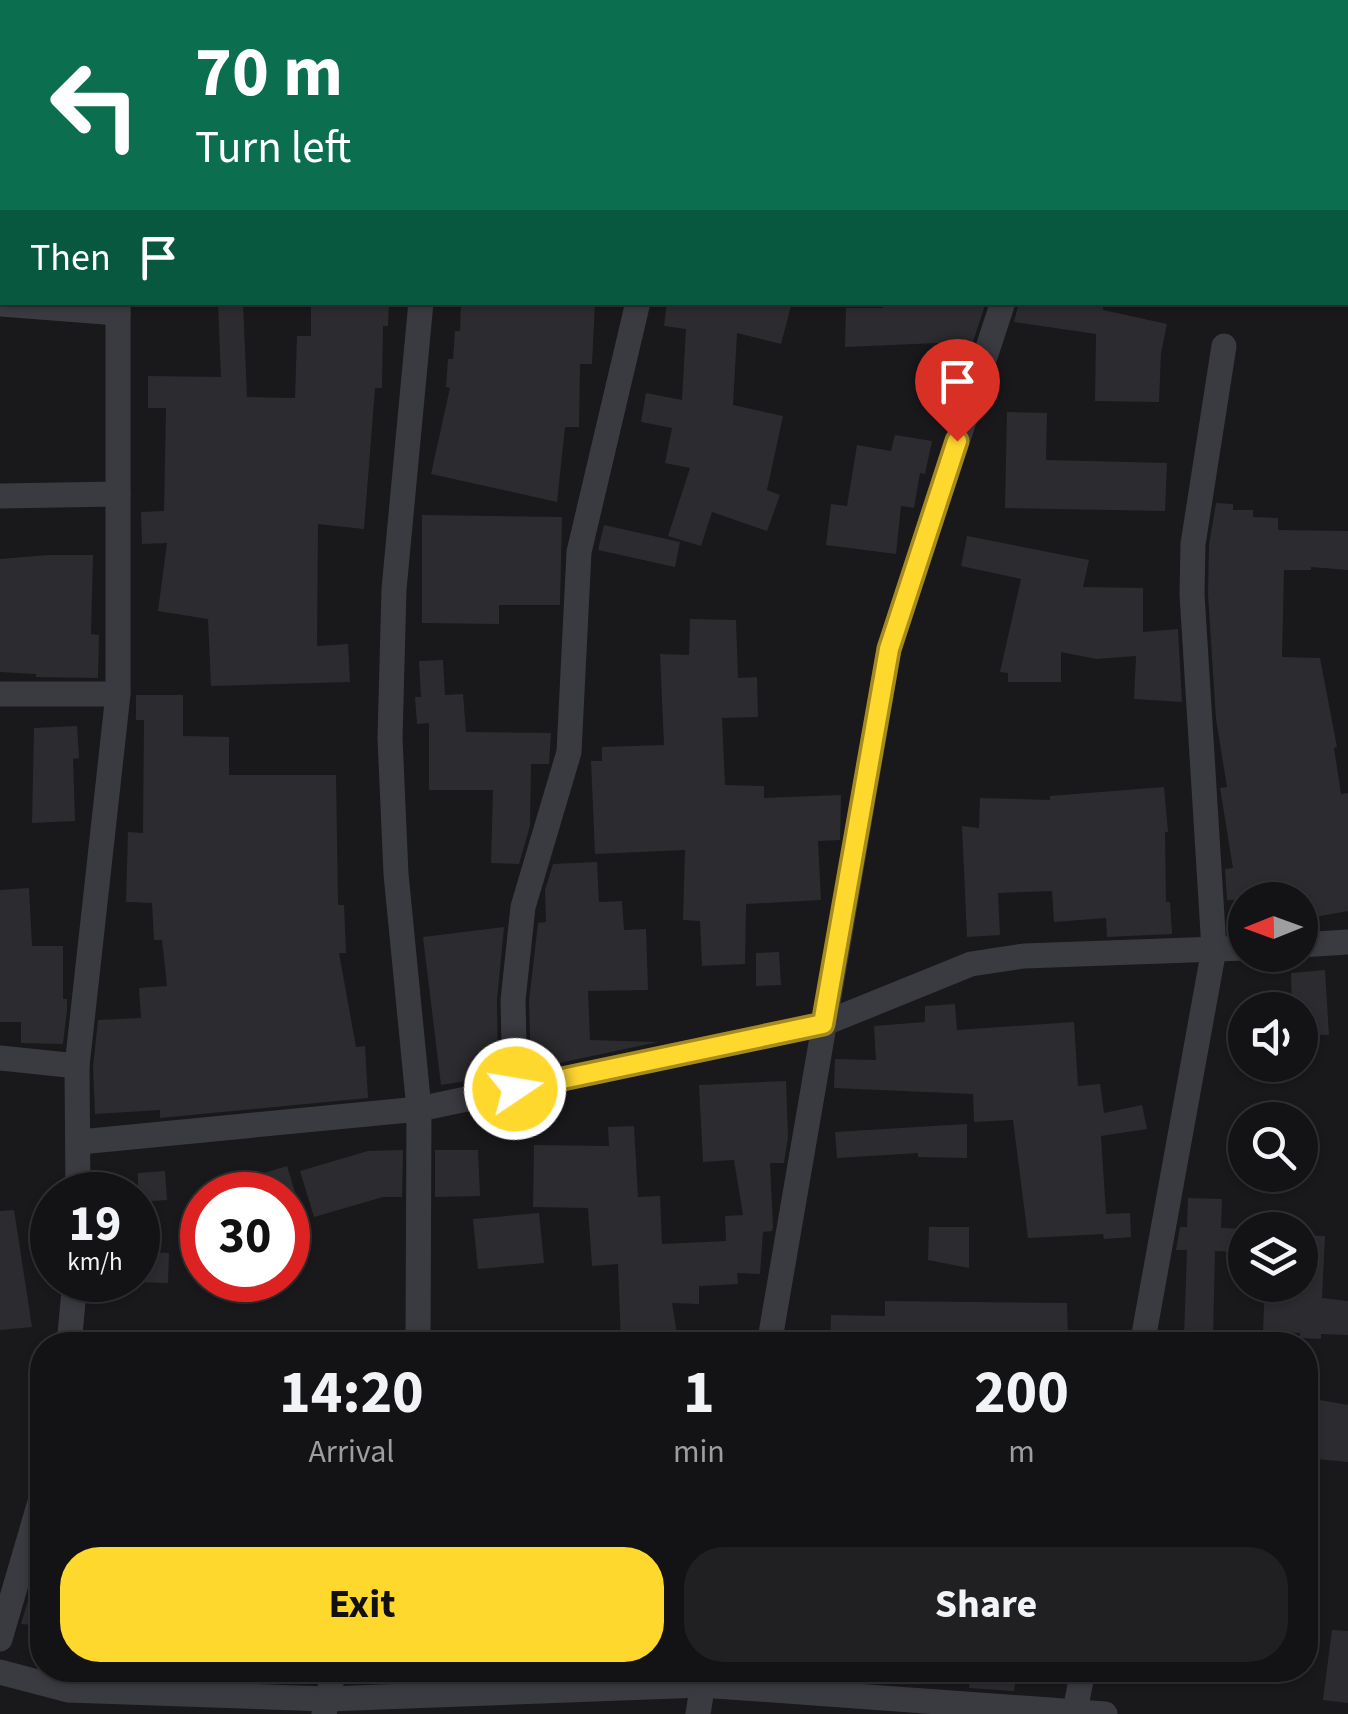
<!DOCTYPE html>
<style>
:root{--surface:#131315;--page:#202022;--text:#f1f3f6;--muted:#9d9ea0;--line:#323234;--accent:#ffd82e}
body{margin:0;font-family:"Source Sans 3",sans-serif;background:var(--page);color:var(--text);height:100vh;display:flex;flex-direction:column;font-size:38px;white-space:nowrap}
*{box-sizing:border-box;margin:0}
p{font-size:32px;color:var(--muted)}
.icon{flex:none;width:55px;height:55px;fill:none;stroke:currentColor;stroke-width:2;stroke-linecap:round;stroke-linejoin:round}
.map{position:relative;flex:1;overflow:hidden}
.details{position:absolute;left:30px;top:1332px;width:1288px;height:350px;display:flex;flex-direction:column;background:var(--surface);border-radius:40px;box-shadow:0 2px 8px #0004,0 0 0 2px var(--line)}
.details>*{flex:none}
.top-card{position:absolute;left:0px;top:0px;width:1350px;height:305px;box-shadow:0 2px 8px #0004,0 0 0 2px var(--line);background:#0b6e4f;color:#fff;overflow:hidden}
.needle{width:65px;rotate:269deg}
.fabs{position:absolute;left:1228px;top:882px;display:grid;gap:20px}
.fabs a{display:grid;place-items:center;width:90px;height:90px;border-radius:50%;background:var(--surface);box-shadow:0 2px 8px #0004,0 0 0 2px var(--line);font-size:50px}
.speed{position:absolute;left:30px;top:1172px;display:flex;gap:20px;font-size:50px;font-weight:700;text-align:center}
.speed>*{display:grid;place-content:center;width:130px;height:130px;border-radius:50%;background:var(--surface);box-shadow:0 2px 8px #0004,0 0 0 2px var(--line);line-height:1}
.speed small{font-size:25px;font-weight:400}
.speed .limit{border:15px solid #d22;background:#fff;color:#111}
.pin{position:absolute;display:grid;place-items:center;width:85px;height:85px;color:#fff;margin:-102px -42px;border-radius:50% 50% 50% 0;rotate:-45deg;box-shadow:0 0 10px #0007}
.pin .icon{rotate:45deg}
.me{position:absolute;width:110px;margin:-55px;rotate:78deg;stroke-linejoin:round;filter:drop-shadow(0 0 8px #0008)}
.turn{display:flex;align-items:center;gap:35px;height:210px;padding:0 30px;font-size:45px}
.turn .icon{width:130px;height:130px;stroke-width:2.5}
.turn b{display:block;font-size:70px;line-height:85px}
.then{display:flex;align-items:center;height:95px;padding:0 30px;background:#0003;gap:20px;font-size:38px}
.eta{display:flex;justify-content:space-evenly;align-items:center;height:170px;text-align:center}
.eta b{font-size:60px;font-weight:700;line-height:70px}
.cta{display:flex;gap:20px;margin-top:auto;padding:20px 30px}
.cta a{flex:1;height:115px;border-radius:40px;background:var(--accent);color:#111;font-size:40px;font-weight:700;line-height:115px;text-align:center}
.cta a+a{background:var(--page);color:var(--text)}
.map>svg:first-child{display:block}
.building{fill:#2c2c30}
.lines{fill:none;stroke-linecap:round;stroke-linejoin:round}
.minor{stroke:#3a3a41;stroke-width:25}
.route-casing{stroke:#a68c1e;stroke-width:25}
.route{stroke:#ffd82e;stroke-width:18}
</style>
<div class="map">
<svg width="1348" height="1714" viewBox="0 0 1348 1714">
<rect width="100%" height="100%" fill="#19191c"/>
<g class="building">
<polygon points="218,302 243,302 247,397 295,398 297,336 311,336 311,302 389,302 388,326 383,326 382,388 375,388 364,529 318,524 317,646 348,644 350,682 211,686 208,619 158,611 167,543 142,544 141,512 164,511 166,408 148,408 148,376 221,377"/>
<polygon points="461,302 595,302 592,364 580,364 579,427 565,427 557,502 431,474 450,388 446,387 448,359 453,359 455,331 460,331"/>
<polygon points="667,302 792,302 781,344 737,333 733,405 783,416 767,490 780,495 767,531 712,512 701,546 668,536 690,468 665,463 672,428 641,422 646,393 682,400 686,329 664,326"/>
<polygon points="883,302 986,302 968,357 937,351 938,343 845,347 846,308 883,308"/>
<polygon points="1019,302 1103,302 1103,310 1167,324 1161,353 1159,402 1095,401 1096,334 1014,322"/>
<polygon points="1007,412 1047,413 1046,460 1167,463 1165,511 1005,508"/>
<polygon points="895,435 932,441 925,474 920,473 914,508 901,506 896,554 826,545 831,504 847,506 857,445 891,451"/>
<polygon points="1216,503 1233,504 1233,510 1253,510 1253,517 1278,518 1278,530 1348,531 1348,570 1311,567 1311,570 1284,570 1282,657 1320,658 1337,747 1334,748 1341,794 1348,793 1348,911 1309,918 1306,900 1227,900 1225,869 1233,868 1220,788 1227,787 1216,719 1208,594 1209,545"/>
<polygon points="422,515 562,517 560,605 499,605 499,624 422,623"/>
<polygon points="604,525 680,542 675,567 598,550"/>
<polygon points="967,536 1089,560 1083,587 1143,588 1143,632 1178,629 1182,702 1134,699 1136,656 1096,659 1061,652 1061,682 1008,682 1008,673 1000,672 1021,579 961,566"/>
<polygon points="49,555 93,555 91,634 99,635 98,678 36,677 36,674 0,672 0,559"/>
<polygon points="690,619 736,620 738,678 757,677 758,717 722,718 725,785 764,786 764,798 841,795 840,840 818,841 821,900 746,904 745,964 702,966 700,921 683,920 685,850 595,854 591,761 602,761 602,747 664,745 660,654 689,655"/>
<polygon points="443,660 445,695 463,694 466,732 551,733 549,764 531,764 530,826 519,864 491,863 493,790 429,790 429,723 417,724 415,697 421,697 419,661"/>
<polygon points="136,695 183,695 183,736 229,737 229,775 336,775 338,905 344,905 346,953 339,953 356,1047 365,1046 368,1098 160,1118 160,1110 95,1114 93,1067 98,1020 141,1018 139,988 167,986 162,940 154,940 152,903 126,902 128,832 143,833 144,720 136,720"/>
<polygon points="77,726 79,758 73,759 75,821 32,823 34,728"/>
<polygon points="1164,787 1168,832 1165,832 1166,902 1170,902 1172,934 1107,937 1106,918 1054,922 1052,891 998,893 1000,935 967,937 962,826 979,828 980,798 1050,800 1050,796"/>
<polygon points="597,862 599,902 622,901 624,930 646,929 648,990 588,991 590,1040 658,1042 531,1069 529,1001 538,923 546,922 545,890 553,864"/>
<polygon points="29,888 32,946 63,946 63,999 67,999 67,1010 63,1044 21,1043 21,1022 0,1022 0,890"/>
<polygon points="504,927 497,1000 498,1076 441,1085 423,937"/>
<polygon points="779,952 781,985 756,986 756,953"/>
<polygon points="1325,970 1329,1035 1300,1034 1300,1010 1292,1010 1291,973"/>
<polygon points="955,1004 957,1030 1074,1022 1078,1086 1100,1084 1104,1113 1142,1105 1147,1129 1101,1136 1106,1214 1130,1213 1131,1237 1104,1239 1103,1234 1028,1238 1013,1120 974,1122 973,1094 834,1088 835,1059 876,1060 874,1026 925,1022 925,1006"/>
<polygon points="786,1081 788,1137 784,1163 770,1163 773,1227 772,1231 763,1232 760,1274 737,1273 738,1284 699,1286 699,1304 672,1303 678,1340 651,1345 621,1345 618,1264 592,1266 588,1208 533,1207 534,1145 609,1146 608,1127 634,1126 638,1197 660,1196 662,1244 726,1241 725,1216 743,1215 734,1160 703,1162 699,1085"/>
<polygon points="967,1124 967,1158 918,1157 918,1153 837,1158 835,1132"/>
<polygon points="403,1150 402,1197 383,1197 314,1217 300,1171 368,1151"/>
<polygon points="435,1150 478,1150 480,1196 435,1197"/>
<polygon points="287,1166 296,1195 213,1195 212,1189"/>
<polygon points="165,1171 167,1200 138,1202 138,1173"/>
<polygon points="1188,1198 1222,1199 1221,1228 1245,1229 1245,1252 1215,1251 1213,1338 1184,1337 1187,1250 1176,1250 1180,1227 1187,1227"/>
<polygon points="14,1210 32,1327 0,1330 0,1211"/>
<polygon points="539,1213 544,1263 478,1269 473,1219"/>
<polygon points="929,1227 969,1227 969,1268 928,1260"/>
<polygon points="1300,1235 1325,1236 1322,1298 1348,1301 1348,1335 1321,1334 1321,1339 1300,1338 1300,1333 1263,1331 1265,1285 1300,1285"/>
<polygon points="138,1252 169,1253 168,1283 138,1282"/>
<polygon points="885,1301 1067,1303 1068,1341 978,1345 830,1345 831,1315 885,1316"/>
<polygon points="1314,1399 1348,1405 1348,1462 1306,1458"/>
<polygon points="34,1581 42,1583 42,1586 33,1625 21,1624"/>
<polygon points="1332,1630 1348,1631 1348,1703 1323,1700"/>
<polygon points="455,1670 543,1670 543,1675 455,1678"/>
<polygon points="972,1670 1017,1670 1014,1691 969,1688"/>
</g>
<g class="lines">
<g class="minor">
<polyline points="0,304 118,313"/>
<polyline points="0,496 118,494"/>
<polyline points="0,694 118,694"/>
<polyline points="1300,945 1348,942"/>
<polyline points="0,1058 77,1066"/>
<polyline points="515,1089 513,1000 523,907 569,752 579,552 638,302"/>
<polyline points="80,1142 419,1109 823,1024 971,964 1024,956 1245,948"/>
<polyline points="78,1195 77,1066 118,694 118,302"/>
<polyline points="69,1345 75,1280"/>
<polyline points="418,1345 419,1109 396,874 390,738 394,589 421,302"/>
<polyline points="769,1345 889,649 1003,302"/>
<polyline points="1142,1345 1214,949 1192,594 1193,544 1224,346"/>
<polyline points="0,1639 42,1495"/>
<polyline points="0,1672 68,1690 327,1699 702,1685 1105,1714"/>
<polyline points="1075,1711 1083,1670"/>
<polyline points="324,1714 334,1670"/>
<polyline points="698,1714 705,1670"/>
</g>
</g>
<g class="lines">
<g class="route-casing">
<polyline id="route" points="515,1089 823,1024 889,649 957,441"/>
</g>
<use href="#route" class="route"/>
</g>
</svg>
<div class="fabs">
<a><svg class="needle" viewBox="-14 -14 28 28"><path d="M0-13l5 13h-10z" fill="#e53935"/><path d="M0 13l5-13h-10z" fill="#9d9ea0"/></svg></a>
<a><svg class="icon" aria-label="sound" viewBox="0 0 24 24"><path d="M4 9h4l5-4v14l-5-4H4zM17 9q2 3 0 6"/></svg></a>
<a><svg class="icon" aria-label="search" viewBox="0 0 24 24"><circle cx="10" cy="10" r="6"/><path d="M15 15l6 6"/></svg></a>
<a><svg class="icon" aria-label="layers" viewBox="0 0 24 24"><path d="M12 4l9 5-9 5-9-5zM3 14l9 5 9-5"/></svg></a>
</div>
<div class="speed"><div>19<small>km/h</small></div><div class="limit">30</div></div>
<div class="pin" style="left:957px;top:441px;background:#d93025"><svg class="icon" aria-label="arrive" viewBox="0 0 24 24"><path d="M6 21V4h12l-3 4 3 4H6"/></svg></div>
<svg class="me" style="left:515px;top:1089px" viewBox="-20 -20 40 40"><circle r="17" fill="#ffd82e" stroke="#fff" stroke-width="3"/><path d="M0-11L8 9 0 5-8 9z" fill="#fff"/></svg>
<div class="top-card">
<div class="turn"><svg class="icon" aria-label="left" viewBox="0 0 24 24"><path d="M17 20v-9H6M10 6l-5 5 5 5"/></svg><div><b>70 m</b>Turn left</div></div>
<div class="then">Then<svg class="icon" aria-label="arrive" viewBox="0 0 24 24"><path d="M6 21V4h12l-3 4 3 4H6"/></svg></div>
</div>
<section class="details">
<div class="eta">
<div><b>14:20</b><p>Arrival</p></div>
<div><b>1</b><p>min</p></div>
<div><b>200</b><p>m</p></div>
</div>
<div class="cta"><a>Exit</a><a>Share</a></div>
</section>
</div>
